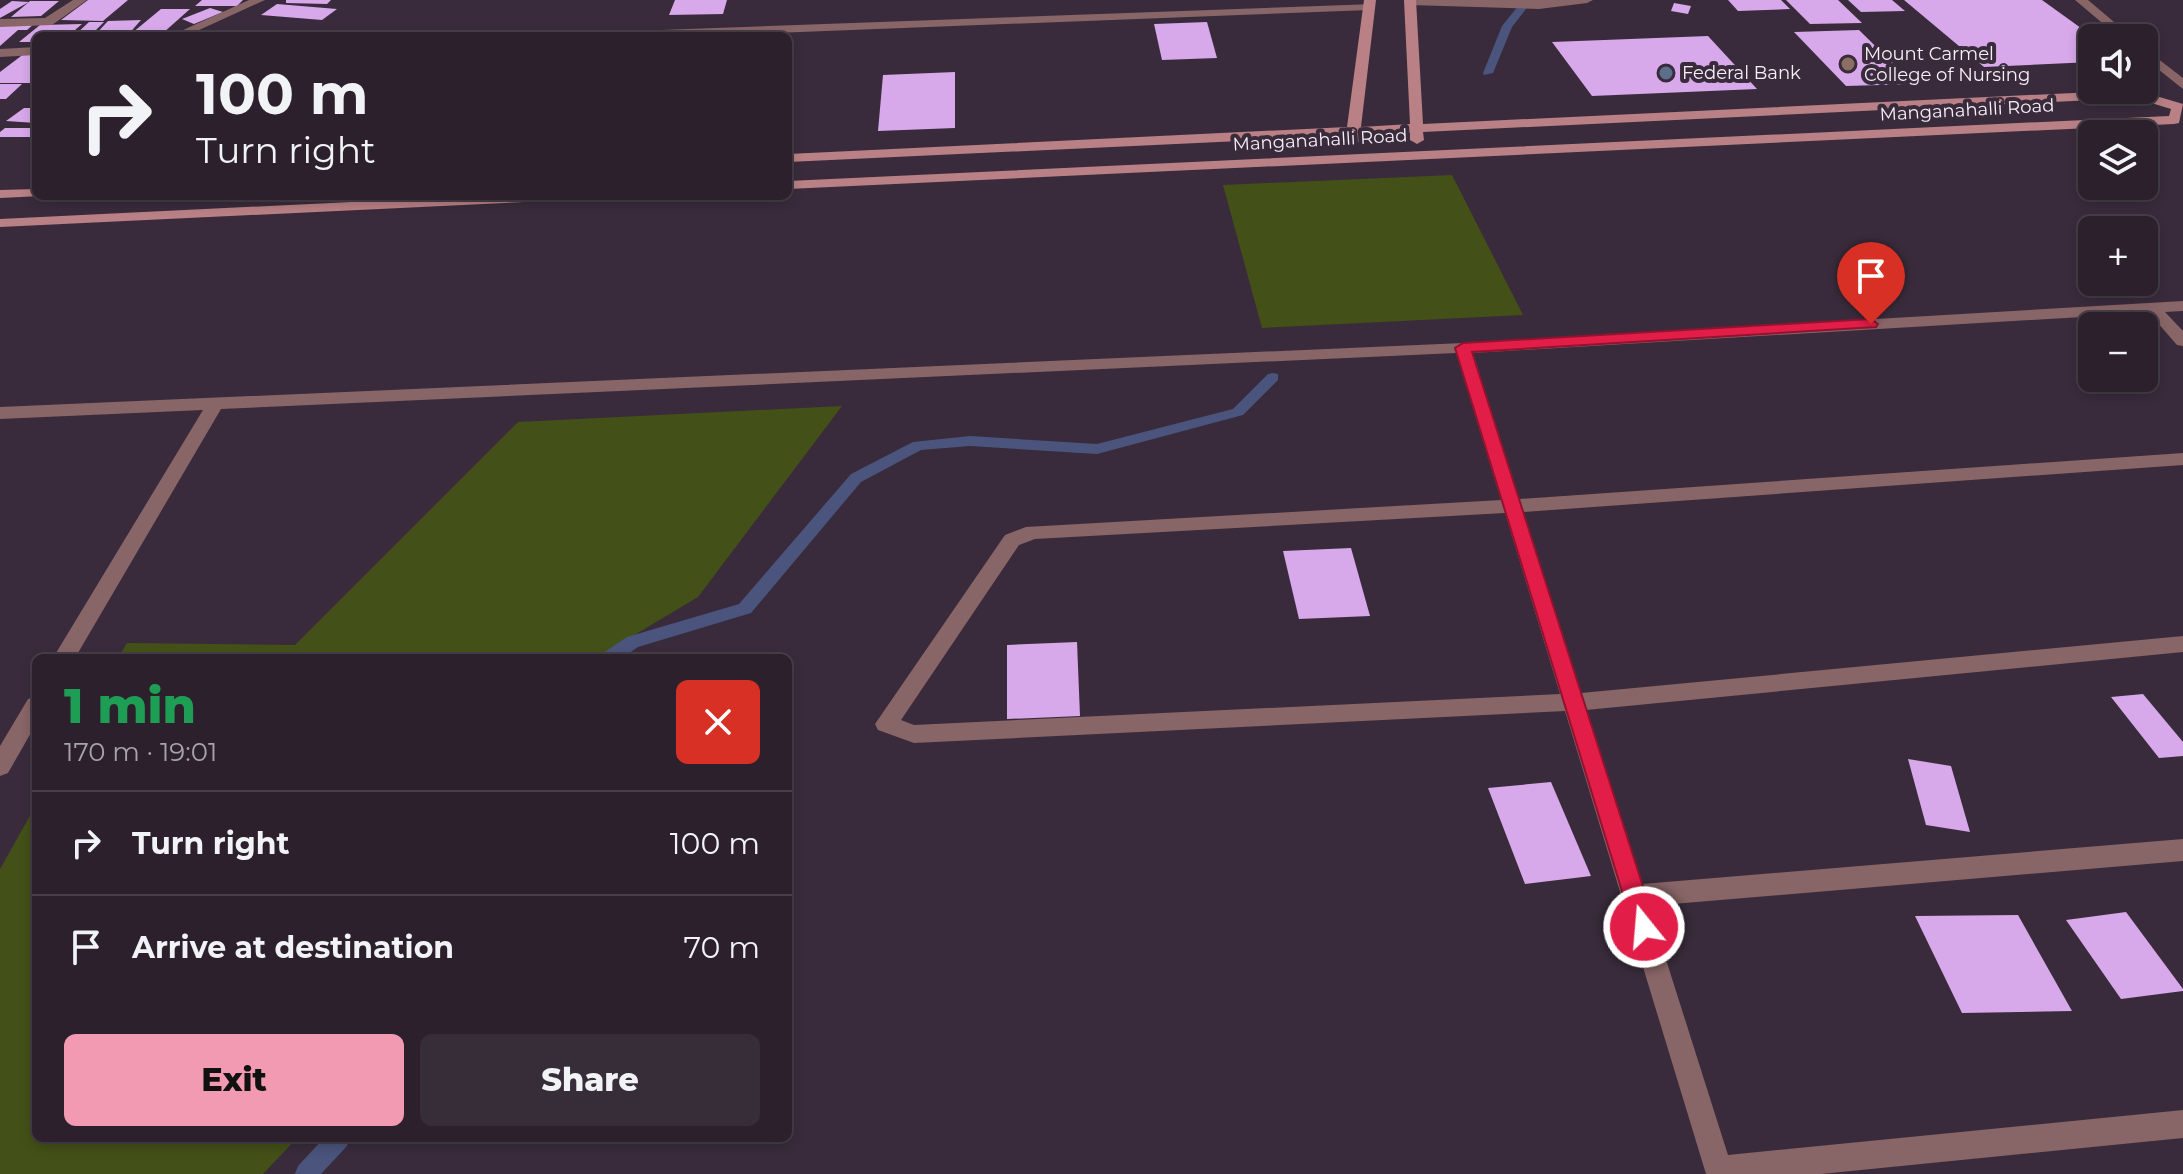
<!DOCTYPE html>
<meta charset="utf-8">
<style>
:root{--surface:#2b202c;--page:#372d38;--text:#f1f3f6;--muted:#a6a3a9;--line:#473e48;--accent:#f19ab2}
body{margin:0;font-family:Montserrat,sans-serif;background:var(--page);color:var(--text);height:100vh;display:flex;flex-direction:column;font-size:30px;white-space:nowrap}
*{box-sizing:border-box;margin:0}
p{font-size:26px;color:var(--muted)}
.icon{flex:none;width:44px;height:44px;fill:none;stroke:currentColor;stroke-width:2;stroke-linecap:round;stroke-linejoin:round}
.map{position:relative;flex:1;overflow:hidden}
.panel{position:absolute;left:32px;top:654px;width:760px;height:488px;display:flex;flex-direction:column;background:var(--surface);border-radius:12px;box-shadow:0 4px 12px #0003,0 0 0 2px var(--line)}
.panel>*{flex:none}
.hud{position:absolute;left:32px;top:32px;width:760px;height:168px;border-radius:12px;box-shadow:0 4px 12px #0003,0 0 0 2px var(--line);background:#2b202c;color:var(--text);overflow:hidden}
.fabs{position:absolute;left:2078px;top:24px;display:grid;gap:16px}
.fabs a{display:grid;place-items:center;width:80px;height:80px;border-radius:12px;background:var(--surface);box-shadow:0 4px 12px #0003,0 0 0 2px var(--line);font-size:40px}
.pin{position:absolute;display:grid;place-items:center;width:68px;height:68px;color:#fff;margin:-82px -34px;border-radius:50% 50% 50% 0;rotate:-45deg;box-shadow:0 0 8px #0007}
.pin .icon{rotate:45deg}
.me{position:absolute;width:88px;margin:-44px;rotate:343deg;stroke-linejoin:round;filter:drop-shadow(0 0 6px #0008)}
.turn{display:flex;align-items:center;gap:28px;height:168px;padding:0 32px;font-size:36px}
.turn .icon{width:104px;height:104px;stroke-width:2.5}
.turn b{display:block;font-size:56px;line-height:68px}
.round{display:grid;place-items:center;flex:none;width:84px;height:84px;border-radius:12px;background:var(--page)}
.overview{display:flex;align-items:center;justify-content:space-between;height:136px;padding:0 32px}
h1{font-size:48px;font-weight:800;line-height:60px;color:#1e9e55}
.primary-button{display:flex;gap:16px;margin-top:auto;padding:16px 32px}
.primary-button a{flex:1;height:92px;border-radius:12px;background:var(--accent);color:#111;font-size:32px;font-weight:800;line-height:92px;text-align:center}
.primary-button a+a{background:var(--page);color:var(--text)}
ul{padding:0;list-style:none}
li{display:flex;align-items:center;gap:24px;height:104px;padding:0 32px;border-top:2px solid var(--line)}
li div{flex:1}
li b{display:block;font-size:30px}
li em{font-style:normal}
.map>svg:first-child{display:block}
.green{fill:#435017}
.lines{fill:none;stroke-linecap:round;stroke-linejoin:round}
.stream{fill:#4a547c;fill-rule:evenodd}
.building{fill:#d7a8ea}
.street{fill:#886567;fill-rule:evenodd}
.secondary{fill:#b98185;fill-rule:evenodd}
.route{fill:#e11d48;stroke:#92132f;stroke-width:2}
.education-dot{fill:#8d6e63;stroke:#392b3b;stroke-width:3}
.service-dot{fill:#5c6f8a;stroke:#392b3b;stroke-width:3}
.labels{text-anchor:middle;stroke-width:8;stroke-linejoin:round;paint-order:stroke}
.far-poi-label{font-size:18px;fill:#f8eff9;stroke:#392b3b;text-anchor:start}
.far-street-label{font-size:18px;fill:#f8eff9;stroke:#392b3b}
</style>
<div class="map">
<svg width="2183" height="1174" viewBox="0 0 2183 1174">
<rect width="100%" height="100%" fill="#392b3b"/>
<g class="green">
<polygon points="1452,175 1523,315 1262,328 1223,185"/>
<polygon points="842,406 698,597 596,658 118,658 127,643 295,645 518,422"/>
<polygon points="36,805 36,1138 297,1138 263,1174 0,1174 0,869"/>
</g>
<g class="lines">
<g class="stream">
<polygon points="1523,0 1533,0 1512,27 1493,73 1484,75 1483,73 1502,26"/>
<polygon points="1273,373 1278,374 1278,380 1243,415 1097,454 970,446 921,450 861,482 751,613 638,647 622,658 601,658 603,653 627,637 739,604 851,474 913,442 970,436 1097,444 1233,409 1268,374"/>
<polygon points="324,1138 350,1138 347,1146 321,1174 295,1174 298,1166"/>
</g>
</g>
<g class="building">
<polygon points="88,0 128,0 103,21 61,20"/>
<polygon points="202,0 243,0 237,6 195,6"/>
<polygon points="286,0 331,0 327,4 286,3"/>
<polygon points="675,0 727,0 723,14 669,15"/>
<polygon points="1728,0 1781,0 1790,9 1738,11"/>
<polygon points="1786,0 1838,0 1862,23 1810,24"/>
<polygon points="1848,0 1892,0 1905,11 1861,12"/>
<polygon points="1904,0 2042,0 2092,36 2092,62 1984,67"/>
<polygon points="12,1 29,2 0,18 0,9"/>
<polygon points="59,1 41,16 11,17 30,1"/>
<polygon points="1674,3 1691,6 1688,14 1671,11"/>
<polygon points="277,4 337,9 322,20 261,15"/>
<polygon points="210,8 223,12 194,24 182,19"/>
<polygon points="161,9 190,9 163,33 132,33"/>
<polygon points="141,20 127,36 94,36 108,21"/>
<polygon points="89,22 104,22 90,36 74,36"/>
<polygon points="1207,22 1217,58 1162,60 1154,24"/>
<polygon points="35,23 27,30 18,30 0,46 0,24"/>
<polygon points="82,24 68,36 36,36 36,42 19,42 40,25"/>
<polygon points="1859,30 1914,84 1846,86 1794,32"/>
<polygon points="1708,36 1757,89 1592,96 1552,42"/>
<polygon points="25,53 36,53 36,83 0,83 0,72"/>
<polygon points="955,72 955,128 878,131 883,75"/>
<polygon points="0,84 22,84 6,99 0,99"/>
<polygon points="24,108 36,108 36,123 6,121"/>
<polygon points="5,128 36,128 36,132 30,137 0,137 0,132"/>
<polygon points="1351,548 1370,616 1299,619 1283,551"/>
<polygon points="1077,642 1080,716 1007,719 1007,645"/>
<polygon points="2143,694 2183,742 2183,756 2159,758 2111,697"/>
<polygon points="1908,759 1951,766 1970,832 1926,825"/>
<polygon points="1551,782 1591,876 1525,884 1488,788"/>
<polygon points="2126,912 2183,989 2183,991 2121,999 2066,920"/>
<polygon points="2018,915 2072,1011 1962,1013 1915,916"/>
</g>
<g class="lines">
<g class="street">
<polygon points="73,0 87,0 52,25 0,27 0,19 45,18"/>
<polygon points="249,0 265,0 186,36 170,36"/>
<polygon points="1406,0 1593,0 1587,3 1539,9 1410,5 1406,4"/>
<polygon points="2075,0 2088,0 2133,38 2120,38"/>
<polygon points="1374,4 1374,8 1370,10 698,36 600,36 606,32"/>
<polygon points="36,47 36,55 0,57 0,49"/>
<polygon points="2144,48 2183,78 2183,89 2144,58"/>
<path d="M2183 301V311L2165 312 2183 331V346L2177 345 2149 313 1473 353 1519 499 2183 453V465L1523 512 1581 693 2183 636V652L1586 710 1642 884 2183 839V861L1649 906 1728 1155 2183 1110V1138L1821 1174H1706L1565 711 914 743 878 730 875 724 1005 535 1026 527 1501 500 1456 353 221 409 75 658H53L203 410 0 419V407L1463 343ZM1505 513 1560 694 914 725 901 720 1019 545 1035 539Z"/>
<polygon points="36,696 36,724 8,773 0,776 0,746 28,699"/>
</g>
<g class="secondary">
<polygon points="1364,0 1376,0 1361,127 1410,124 1404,0 1416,0 1423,124 2136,90 2183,104 2179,123 2174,124 788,189 788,181 2169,116 2171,109 2135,98 1423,132 1424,140 1417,144 1410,140 1410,133 1360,135 1359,142 1352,146 1345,142 1346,136 788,162 788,154 1347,127"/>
<polygon points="36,189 36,196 41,196 0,198 0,190"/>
<polygon points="475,196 573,196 566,200 0,227 0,219"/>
</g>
</g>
<polygon class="route" points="1871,319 1878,324 1876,327 1472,352 1656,927 1652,934 1644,937 1636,934 1633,927 1455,348 1463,343"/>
<circle class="education-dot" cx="1848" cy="64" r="8"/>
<circle class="service-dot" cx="1666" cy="73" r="8"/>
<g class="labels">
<g class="far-poi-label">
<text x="1864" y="60">Mount Carmel<tspan x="1864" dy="21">College of Nursing</tspan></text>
<text x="1682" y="79">Federal Bank</text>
</g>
<g class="far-street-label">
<text transform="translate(1967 110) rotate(-3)" y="6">Manganahalli Road</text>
<text transform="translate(1320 140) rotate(-3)" y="6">Manganahalli Road</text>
</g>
</g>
</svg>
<div class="fabs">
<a><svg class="icon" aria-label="sound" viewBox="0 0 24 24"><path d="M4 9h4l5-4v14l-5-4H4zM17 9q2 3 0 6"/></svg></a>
<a><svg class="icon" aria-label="layers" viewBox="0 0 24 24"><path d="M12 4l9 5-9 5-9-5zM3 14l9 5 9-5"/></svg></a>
<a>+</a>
<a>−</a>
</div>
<div class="pin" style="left:1871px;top:324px;background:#d93025"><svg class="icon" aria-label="arrive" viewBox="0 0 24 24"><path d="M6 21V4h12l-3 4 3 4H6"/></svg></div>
<svg class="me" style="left:1644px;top:927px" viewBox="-20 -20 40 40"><circle r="17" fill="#e11d48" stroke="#fff" stroke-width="3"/><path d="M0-11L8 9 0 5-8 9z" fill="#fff"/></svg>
<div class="hud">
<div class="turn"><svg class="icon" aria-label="right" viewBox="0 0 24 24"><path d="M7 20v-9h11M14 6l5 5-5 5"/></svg><div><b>100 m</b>Turn right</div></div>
</div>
<section class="panel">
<div class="overview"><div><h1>1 min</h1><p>170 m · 19:01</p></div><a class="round" style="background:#d93025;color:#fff"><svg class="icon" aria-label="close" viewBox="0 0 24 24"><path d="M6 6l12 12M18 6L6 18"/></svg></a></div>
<ul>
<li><svg class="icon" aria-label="right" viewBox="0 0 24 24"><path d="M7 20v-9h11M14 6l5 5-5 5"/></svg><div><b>Turn right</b></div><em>100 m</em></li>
<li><svg class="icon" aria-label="arrive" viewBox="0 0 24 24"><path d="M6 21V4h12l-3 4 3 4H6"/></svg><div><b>Arrive at destination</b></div><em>70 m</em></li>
</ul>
<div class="primary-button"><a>Exit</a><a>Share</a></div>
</section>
</div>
